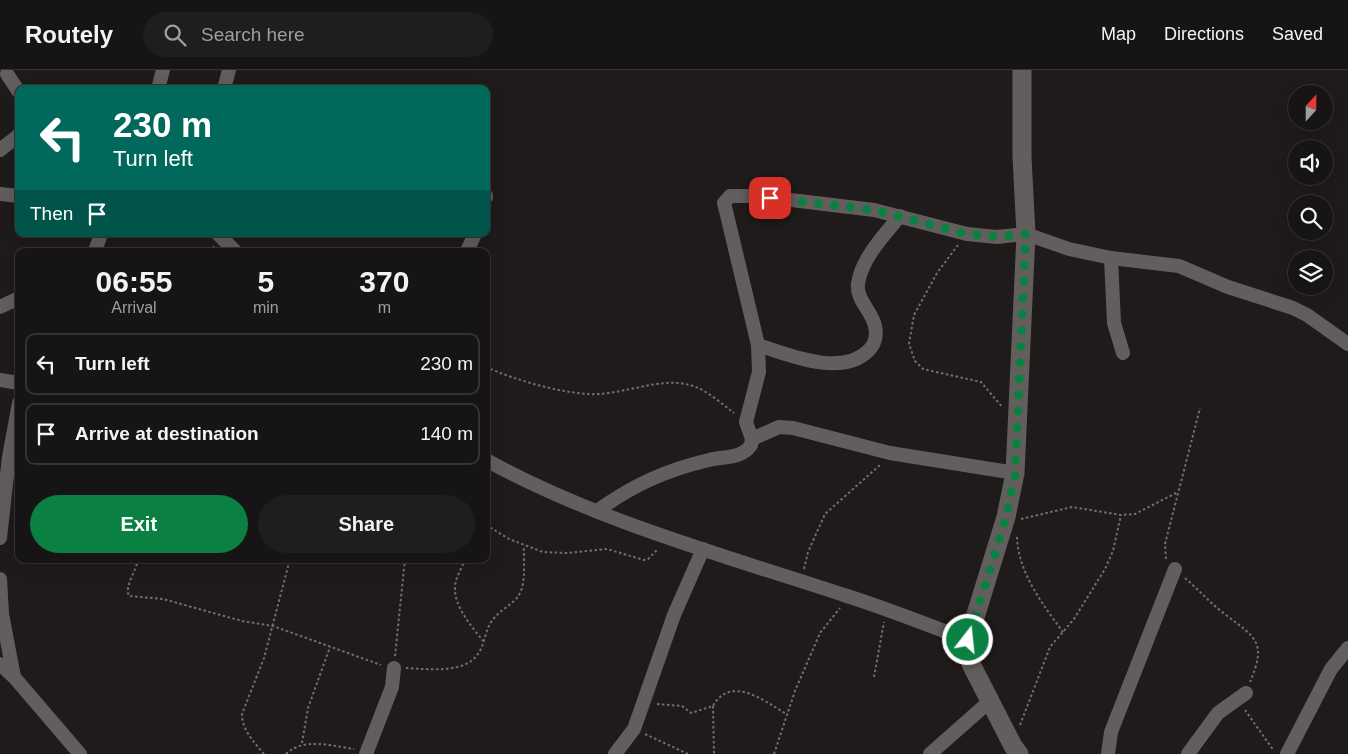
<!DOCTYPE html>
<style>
:root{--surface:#161414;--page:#1f1d1d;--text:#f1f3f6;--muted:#9e9ea0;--line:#353334;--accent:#0b8043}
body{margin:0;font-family:Helvetica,sans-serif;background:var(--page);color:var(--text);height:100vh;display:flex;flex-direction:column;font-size:19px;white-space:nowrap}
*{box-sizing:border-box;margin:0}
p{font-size:16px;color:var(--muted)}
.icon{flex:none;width:28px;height:28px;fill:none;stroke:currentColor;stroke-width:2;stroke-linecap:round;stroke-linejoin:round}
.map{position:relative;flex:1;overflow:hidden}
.side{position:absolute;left:15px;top:178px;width:475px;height:315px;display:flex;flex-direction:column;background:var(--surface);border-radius:10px;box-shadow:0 5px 20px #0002,0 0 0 1px var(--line)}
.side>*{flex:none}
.banner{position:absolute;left:15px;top:15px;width:475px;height:152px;border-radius:10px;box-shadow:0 5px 20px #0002,0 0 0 1px var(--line);background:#00695c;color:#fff;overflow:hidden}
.needle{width:32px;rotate:21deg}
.controls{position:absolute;left:1288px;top:15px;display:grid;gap:10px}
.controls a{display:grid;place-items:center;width:45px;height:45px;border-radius:50%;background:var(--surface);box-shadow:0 5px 20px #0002,0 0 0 1px var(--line);font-size:25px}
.pin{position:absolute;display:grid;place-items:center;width:42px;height:42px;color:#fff;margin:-21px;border-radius:10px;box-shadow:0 2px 8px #0006}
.me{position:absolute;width:55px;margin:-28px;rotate:16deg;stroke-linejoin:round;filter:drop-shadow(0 0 4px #0008)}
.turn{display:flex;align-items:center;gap:18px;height:105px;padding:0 15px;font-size:22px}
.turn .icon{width:65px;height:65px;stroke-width:2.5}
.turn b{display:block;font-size:35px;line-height:42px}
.then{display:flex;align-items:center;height:48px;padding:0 15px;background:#0003;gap:10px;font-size:19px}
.eta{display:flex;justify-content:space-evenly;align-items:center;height:85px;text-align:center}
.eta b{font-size:30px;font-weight:700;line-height:35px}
.action{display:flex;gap:10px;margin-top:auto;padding:10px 15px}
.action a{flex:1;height:58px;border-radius:30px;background:var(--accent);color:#fff;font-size:20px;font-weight:700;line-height:58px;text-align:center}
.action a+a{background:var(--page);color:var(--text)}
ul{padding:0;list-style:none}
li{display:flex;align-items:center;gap:15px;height:62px;margin:0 10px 8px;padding:0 5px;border:2px solid var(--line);border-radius:10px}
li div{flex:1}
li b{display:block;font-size:19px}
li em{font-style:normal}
header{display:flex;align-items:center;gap:30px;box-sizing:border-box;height:70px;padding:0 25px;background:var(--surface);border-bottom:1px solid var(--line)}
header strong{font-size:24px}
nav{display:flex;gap:28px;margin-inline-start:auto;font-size:18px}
.search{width:350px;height:45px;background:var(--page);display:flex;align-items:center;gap:12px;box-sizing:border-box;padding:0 18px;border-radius:28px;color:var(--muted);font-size:19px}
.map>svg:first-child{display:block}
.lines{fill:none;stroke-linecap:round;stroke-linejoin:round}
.path{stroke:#726f6e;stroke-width:2;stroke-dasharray:2.5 2.5;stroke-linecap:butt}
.street{stroke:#625e5d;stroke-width:14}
.secondary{stroke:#625e5d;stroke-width:19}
.route{stroke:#0b8043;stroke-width:9;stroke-dasharray:0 16.2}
</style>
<header>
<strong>Routely</strong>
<div class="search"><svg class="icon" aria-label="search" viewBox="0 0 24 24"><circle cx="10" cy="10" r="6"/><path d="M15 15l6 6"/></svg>Search here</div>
<nav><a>Map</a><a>Directions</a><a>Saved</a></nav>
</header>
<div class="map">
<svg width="1348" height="684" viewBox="0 0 1348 684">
<rect width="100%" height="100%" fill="#1e1b1a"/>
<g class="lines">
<g class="path">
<polyline points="958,175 937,203 914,245 909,274 915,291 923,299 981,312 1003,338"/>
<polyline points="210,181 214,176"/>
<path d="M486 297C515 310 557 322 588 324 623 326 661 305 693 316 708 321 722 334 734 343"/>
<polyline points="1021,449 1072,437 1121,445 1135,444 1178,422"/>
<polyline points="486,455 509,469 543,482 566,483 607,479 644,490 648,489 658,479"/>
<path d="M1017 467C1018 502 1043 535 1063 562"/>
<path d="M138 489C137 500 124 516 129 526L163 529 242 551 273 556 381 595"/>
<path d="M465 489C463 496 458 503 456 511 450 533 471 555 483 571"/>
<polyline points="1166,489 1165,474 1200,338"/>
<polyline points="804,499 808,482 825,444 880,395"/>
<path d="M1185 508C1199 520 1211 534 1226 545 1256 568 1267 572 1250 612"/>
<polyline points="395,586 405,489"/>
<path d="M406 598C427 599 465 604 478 584 485 574 485 561 491 552 497 543 506 538 514 531 528 519 523 493 524 476"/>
<polyline points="874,607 884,552"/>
<path d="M657 634 682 636 691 643 713 636C730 605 764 630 786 644"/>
<polyline points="713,636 714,684"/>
<polyline points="1245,640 1274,681"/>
<polyline points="1020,655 1050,577 1074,549 1105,499 1113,481 1121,445"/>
<polyline points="645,664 688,684"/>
<polyline points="302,673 308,638 330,577"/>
<path d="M264 684C254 672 242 660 242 644L264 588 290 489"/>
<path d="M286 684C304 667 332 676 354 679"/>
<polyline points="774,684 795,621 820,563 840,538"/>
</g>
<g class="street">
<polyline points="7,4 19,22"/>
<polyline points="158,19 163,0"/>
<polyline points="224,19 229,0"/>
<polyline points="0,80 19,65"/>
<polyline points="0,124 19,126"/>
<polyline points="486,126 486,127"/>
<polyline points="218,164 235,181"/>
<polyline points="95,181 101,164"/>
<polyline points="467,181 475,164"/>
<polyline points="1111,188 1114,253 1123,283"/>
<polyline points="0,237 19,228"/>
<path d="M758 275C788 285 842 307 868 281 875 275 877 265 875 256 872 241 856 230 858 214 861 189 885 164 900 146"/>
<polyline points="0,310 19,313"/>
<polyline points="752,369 779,357 793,358 890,383 1015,403"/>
<path d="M486 390C599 452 726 486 847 526 888 539 928 555 968 570"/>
<path d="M597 441C633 415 666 400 709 390 724 386 742 389 751 375L752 369 746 352 759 302 758 275 727 145 724 133 730 126H758L874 140 967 164 997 167 1026 164 1069 179 1111 188 1179 196 1228 217 1293 238 1307 245 1348 274"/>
<polyline points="0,468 9,387 19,333"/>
<polyline points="0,509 2,544 14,607"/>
<polyline points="0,594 14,607 80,684"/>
<polyline points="366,684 392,617 394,598"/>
<polyline points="615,684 634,659 674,545 703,479"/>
<polyline points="930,684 990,631"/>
<polyline points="1108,684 1111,662 1175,499"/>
<polyline points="1188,684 1218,643 1246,623"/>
<polyline points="1287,684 1331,599 1348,578"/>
</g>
<polyline class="secondary" points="1019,684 1013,676 971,594 968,570 1006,447 1015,403 1026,164 1022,87 1022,0"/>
</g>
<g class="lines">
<polyline class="route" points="770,128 874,140 967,164 997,167 1026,164 1015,404 1006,448 968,570"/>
</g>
</svg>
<div class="controls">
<a><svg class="needle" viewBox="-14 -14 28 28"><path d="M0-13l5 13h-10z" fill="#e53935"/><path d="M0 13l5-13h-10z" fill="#9e9ea0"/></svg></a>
<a><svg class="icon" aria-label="sound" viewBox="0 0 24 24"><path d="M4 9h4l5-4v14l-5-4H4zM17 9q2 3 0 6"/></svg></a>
<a><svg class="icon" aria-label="search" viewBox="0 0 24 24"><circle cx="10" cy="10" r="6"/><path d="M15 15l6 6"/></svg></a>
<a><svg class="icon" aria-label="layers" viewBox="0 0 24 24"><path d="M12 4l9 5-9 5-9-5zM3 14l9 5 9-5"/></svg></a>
</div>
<div class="pin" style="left:770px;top:128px;background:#d93025"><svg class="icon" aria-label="arrive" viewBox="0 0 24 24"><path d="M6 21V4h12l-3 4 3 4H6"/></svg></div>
<svg class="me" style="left:968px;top:570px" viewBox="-20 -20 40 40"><circle r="17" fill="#0b8043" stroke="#fff" stroke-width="3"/><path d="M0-11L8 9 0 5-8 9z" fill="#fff"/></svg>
<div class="banner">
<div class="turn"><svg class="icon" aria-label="left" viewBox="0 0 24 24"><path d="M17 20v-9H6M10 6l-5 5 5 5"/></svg><div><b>230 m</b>Turn left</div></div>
<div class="then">Then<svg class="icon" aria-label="arrive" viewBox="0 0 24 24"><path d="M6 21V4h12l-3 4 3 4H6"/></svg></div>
</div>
<section class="side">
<div class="eta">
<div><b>06:55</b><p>Arrival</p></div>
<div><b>5</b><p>min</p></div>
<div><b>370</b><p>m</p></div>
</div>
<ul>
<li><svg class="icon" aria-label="left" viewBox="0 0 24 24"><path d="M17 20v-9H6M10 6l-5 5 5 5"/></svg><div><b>Turn left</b></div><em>230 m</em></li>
<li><svg class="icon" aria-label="arrive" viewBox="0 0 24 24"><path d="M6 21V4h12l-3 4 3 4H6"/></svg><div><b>Arrive at destination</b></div><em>140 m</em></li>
</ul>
<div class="action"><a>Exit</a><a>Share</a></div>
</section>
</div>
